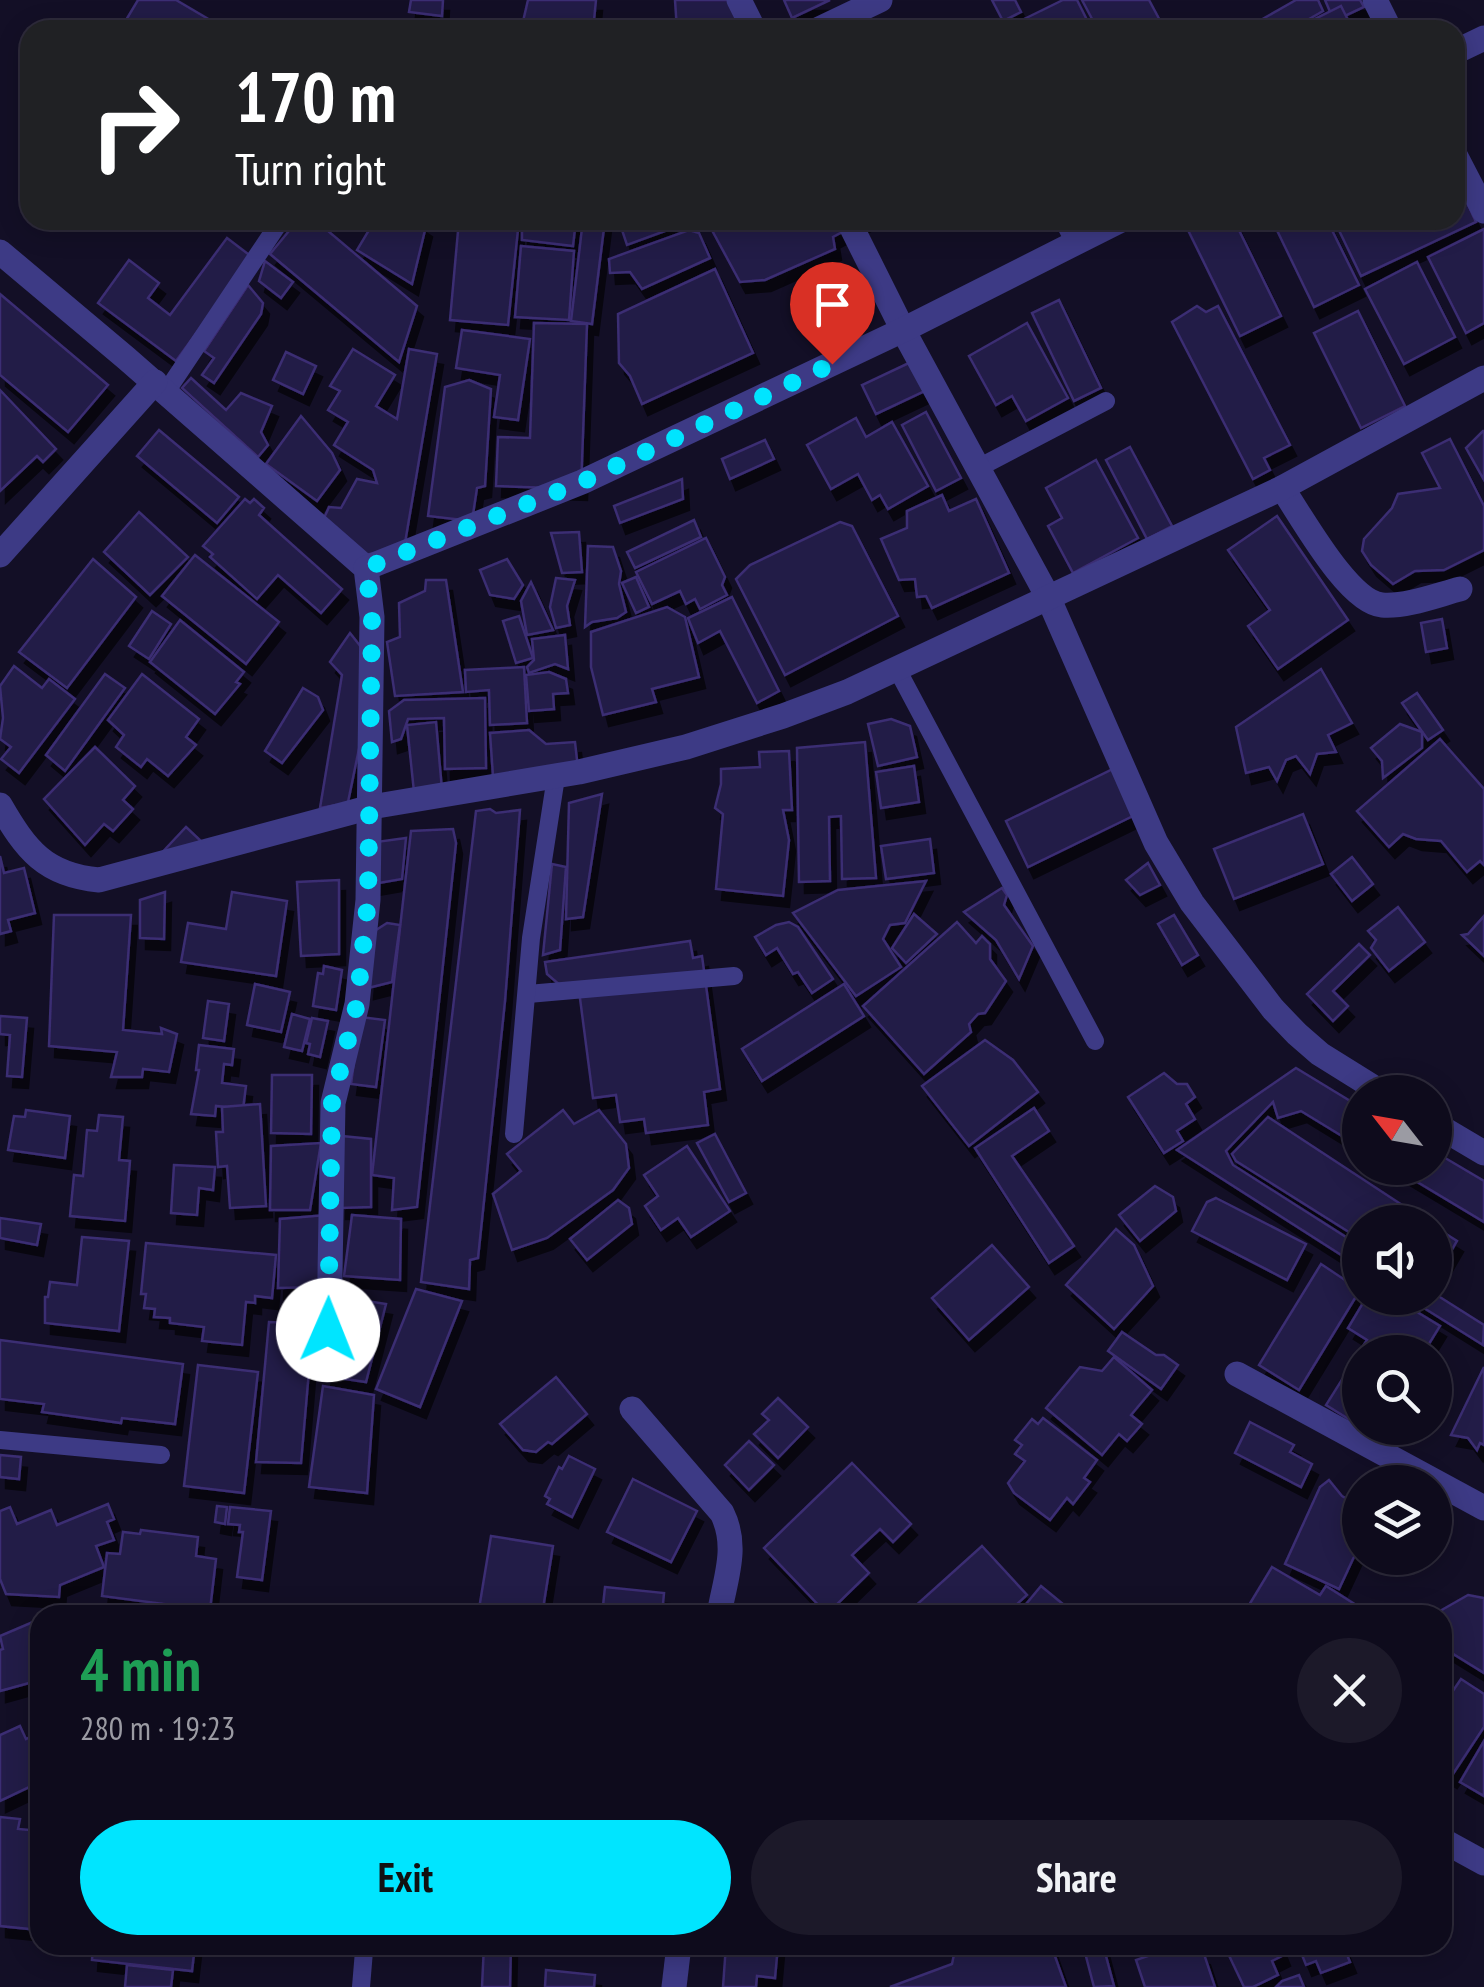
<!DOCTYPE html>
<meta charset="utf-8">
<style>
:root{--surface:#0e0b1c;--page:#1c1929;--text:#f1f3f6;--muted:#9b9ba3;--line:#2e2b3b;--accent:#00e5ff}
body{margin:0;font-family:"PT Sans Narrow",sans-serif;background:var(--page);color:var(--text);height:100vh;display:flex;flex-direction:column;font-size:38px;white-space:nowrap}
*{box-sizing:border-box;margin:0}
p{font-size:32px;color:var(--muted)}
.icon{flex:none;width:55px;height:55px;fill:none;stroke:currentColor;stroke-width:2;stroke-linecap:round;stroke-linejoin:round}
.map{position:relative;flex:1;overflow:hidden}
.sheet{position:absolute;left:30px;top:1605px;width:1422px;height:350px;display:flex;flex-direction:column;background:var(--surface);border-radius:30px;box-shadow:0 5px 25px #0003,0 0 0 2px var(--line)}
.sheet>*{flex:none}
.hud{position:absolute;left:20px;top:20px;width:1445px;height:210px;border-radius:30px;box-shadow:0 5px 25px #0003,0 0 0 2px var(--line);background:#202124;color:#fff;overflow:hidden}
.needle{width:65px;rotate:301deg}
.controls{position:absolute;left:1342px;top:1075px;display:grid;gap:20px}
.controls a{display:grid;place-items:center;width:110px;height:110px;border-radius:50%;background:var(--surface);box-shadow:0 5px 25px #0003,0 0 0 2px var(--line);font-size:50px}
.pin{position:absolute;display:grid;place-items:center;width:85px;height:85px;color:#fff;margin:-102px -42px;border-radius:50% 50% 50% 0;rotate:-45deg;box-shadow:0 0 10px #0007}
.pin .icon{rotate:45deg}
.me{position:absolute;width:110px;margin:-55px;rotate:1deg;stroke-linejoin:round;filter:drop-shadow(0 0 8px #0008)}
.turn{display:flex;align-items:center;gap:35px;height:210px;padding:0 50px;font-size:45px}
.turn .icon{width:130px;height:130px;stroke-width:2.5}
.turn b{display:block;font-size:70px;line-height:85px}
.round{display:grid;place-items:center;flex:none;width:105px;height:105px;border-radius:52px;background:var(--page)}
.overview{display:flex;align-items:center;justify-content:space-between;height:170px;padding:0 50px}
h1{font-size:60px;font-weight:800;line-height:75px;color:#1e9e55}
.action{display:flex;gap:20px;margin-top:auto;padding:20px 50px}
.action a{flex:1;height:115px;border-radius:60px;background:var(--accent);color:#111;font-size:40px;font-weight:800;line-height:115px;text-align:center}
.action a+a{background:var(--page);color:var(--text)}
.map>svg:first-child{display:block}
.building{fill:#241b47;stroke:#3b2d73;stroke-width:2.5;filter:url(#shadow)}
.lines{fill:none;stroke-linecap:round;stroke-linejoin:round}
.lane{stroke:#3d3a85;stroke-width:18}
.street{stroke:#3d3a85;stroke-width:25}
.route{stroke:#00e5ff;stroke-width:18;stroke-dasharray:0 32.4}
</style>
<div class="map">
<svg width="1484" height="1987" viewBox="0 0 1484 1987">
<defs>
<filter id="shadow"><feDropShadow dx="6" dy="11" stdDeviation="0" flood-color="#0009"/></filter>
</defs>
<rect width="100%" height="100%" fill="#130f26"/>
<g class="building">
<polygon points="138,0 176,0 227,30 120,30"/>
<polygon points="411,0 443,0 442,16 409,12"/>
<polygon points="528,0 596,0 593,30 521,30"/>
<polygon points="675,0 734,0 754,30 677,30"/>
<polygon points="784,0 830,0 792,18"/>
<polygon points="992,0 1015,0 1021,12 1003,21"/>
<polygon points="1063,0 1077,0 1092,30 1014,30 1012,25"/>
<polygon points="1082,0 1149,0 1164,28 1098,30"/>
<polygon points="1296,0 1318,0 1323,11 1290,30 1255,30 1252,25"/>
<polygon points="1325,0 1360,0 1364,7 1334,21"/>
<polygon points="1341,6 1353,30 1301,30 1299,27"/>
<polygon points="1455,176 1476,222 1361,276 1334,220 1455,220"/>
<polygon points="298,220 315,220 417,306 399,362 270,254"/>
<polygon points="375,220 417,220 426,226 412,284 357,250"/>
<polygon points="459,220 519,220 508,325 450,320"/>
<polygon points="522,220 576,220 573,246 522,240"/>
<polygon points="583,220 605,220 592,324 571,321"/>
<polygon points="630,220 695,220 627,245 620,224"/>
<polygon points="865,220 833,237 835,249 765,280 740,282 707,221"/>
<polygon points="1198,220 1234,220 1281,316 1240,336 1186,226"/>
<polygon points="1272,220 1327,220 1359,285 1314,307"/>
<polygon points="1484,229 1484,323 1466,333 1428,257"/>
<polygon points="689,230 699,233 710,258 642,289 630,272 610,273 609,259"/>
<polygon points="227,238 252,257 176,361 98,303 129,260 159,283 148,298 170,315"/>
<polygon points="521,246 574,251 569,320 515,317"/>
<polygon points="265,261 293,282 281,298 259,281"/>
<polygon points="1417,262 1455,337 1404,364 1365,289"/>
<polygon points="715,269 753,353 642,404 630,376 619,363 618,314"/>
<polygon points="248,285 263,303 261,314 214,383 202,375 214,358 204,351"/>
<polygon points="0,294 108,385 68,432 0,375"/>
<polygon points="1059,300 1101,388 1074,401 1032,313"/>
<polygon points="1197,306 1206,312 1218,306 1290,445 1264,458 1270,470 1253,479 1172,322"/>
<polygon points="1358,311 1405,406 1361,428 1314,333"/>
<polygon points="534,323 587,324 581,489 496,486 498,437 530,438"/>
<polygon points="1027,323 1068,398 1026,421 1012,396 996,405 969,356"/>
<polygon points="462,330 530,339 518,420 494,417 500,375 456,368"/>
<polygon points="353,349 395,375 376,406 397,419 409,349 437,354 405,543 387,552 362,555 324,518 329,507 341,508 357,479 377,483 373,470 334,445 348,422 328,410 340,391 330,386"/>
<polygon points="286,352 316,366 303,394 273,380"/>
<polygon points="911,362 925,391 876,414 862,385"/>
<polygon points="191,378 226,410 241,393 272,406 261,432 268,445 258,457 182,388"/>
<polygon points="469,380 491,389 485,486 477,488 472,521 428,516 445,387"/>
<polygon points="0,390 56,449 43,462 37,456 0,491"/>
<polygon points="926,412 961,478 936,491 902,425"/>
<polygon points="301,416 332,453 340,470 317,501 266,464"/>
<polygon points="856,418 866,437 892,422 928,486 888,509 880,495 872,500 858,474 831,489 807,445"/>
<polygon points="159,430 239,497 217,523 137,456"/>
<polygon points="1483,431 1484,431 1484,480 1466,448"/>
<polygon points="1450,439 1484,506 1484,550 1444,570 1415,571 1393,584 1371,565 1362,551 1364,539 1392,508 1398,494 1440,488 1422,453"/>
<polygon points="765,440 774,459 730,479 722,459"/>
<polygon points="1130,447 1172,526 1147,539 1106,460"/>
<polygon points="1096,460 1138,538 1073,573 1048,526 1062,518 1046,488"/>
<polygon points="682,479 683,499 620,523 614,506"/>
<polygon points="942,495 949,511 976,499 1009,573 932,608 926,596 917,597 915,579 899,580 881,539 907,528 907,511"/>
<polygon points="245,499 250,503 254,499 264,508 259,515 342,589 321,613 278,575 257,599 210,557 213,554 203,546"/>
<polygon points="139,512 188,557 150,595 104,552"/>
<polygon points="1277,516 1348,620 1278,669 1248,626 1270,610 1228,550"/>
<polygon points="694,520 701,537 635,568 627,552"/>
<polygon points="840,522 852,526 898,616 785,675 736,579 750,565"/>
<polygon points="579,532 582,572 562,573 551,533"/>
<polygon points="706,538 725,577 722,585 727,595 700,609 695,599 686,604 680,591 652,604 636,572"/>
<polygon points="588,546 613,547 621,571 619,584 626,612 617,618 592,622 585,627"/>
<polygon points="195,555 279,622 246,664 162,596"/>
<polygon points="93,559 136,597 67,688 19,652"/>
<polygon points="507,559 523,585 514,599 490,595 480,570"/>
<polygon points="636,577 649,607 636,613 622,583"/>
<polygon points="556,578 575,580 567,606 570,625 556,628 550,607"/>
<polygon points="426,580 446,580 463,692 395,696 387,642 400,637 399,603 425,591"/>
<polygon points="531,582 553,630 527,635 521,601"/>
<polygon points="732,597 779,691 757,703 720,631 698,643 688,618"/>
<polygon points="667,607 685,617 699,677 652,689 656,702 603,715 591,667 591,632"/>
<polygon points="152,611 171,624 149,659 129,646"/>
<polygon points="519,616 533,658 516,663 503,621"/>
<polygon points="1442,619 1447,648 1426,652 1421,623"/>
<polygon points="180,620 244,672 236,682 240,684 215,714 150,662"/>
<polygon points="350,633 376,666 347,807 336,805 320,808 342,675 330,662"/>
<polygon points="565,635 568,669 555,664 529,673 527,667 534,660 532,639"/>
<polygon points="14,666 42,688 49,679 75,699 19,773 1,759 11,747 0,739 3,718 0,686"/>
<polygon points="524,667 527,723 490,725 489,690 466,692 465,670"/>
<polygon points="1321,669 1352,723 1328,735 1336,752 1317,754 1310,774 1296,756 1286,760 1277,781 1269,767 1246,773 1236,727"/>
<polygon points="549,672 566,679 568,693 553,694 554,709 529,711 526,675"/>
<polygon points="105,674 125,688 65,771 46,755"/>
<polygon points="142,674 199,719 186,737 196,745 168,776 147,759 141,767 116,747 124,735 108,720"/>
<polygon points="303,688 318,697 323,710 282,763 265,751"/>
<polygon points="1417,693 1443,730 1428,740 1402,703"/>
<polygon points="485,698 486,768 445,769 444,718 408,719 401,739 392,742 389,711 404,700"/>
<polygon points="891,719 910,726 917,757 878,766 868,724"/>
<polygon points="436,722 442,790 414,792 407,725"/>
<polygon points="1400,724 1422,732 1422,748 1383,778 1382,761 1371,748"/>
<polygon points="529,730 546,744 575,742 578,769 493,776 490,733"/>
<polygon points="1440,739 1484,789 1484,865 1480,861 1467,872 1441,841 1416,839 1403,834 1389,847 1357,811"/>
<polygon points="865,742 876,878 842,879 841,816 829,817 830,881 799,882 797,748"/>
<polygon points="95,747 135,786 123,800 133,809 113,831 104,824 85,845 44,799"/>
<polygon points="789,751 792,810 783,810 789,840 783,896 716,889 723,814 715,808 721,784 721,769 760,767 759,752"/>
<polygon points="914,766 919,802 881,808 876,772"/>
<polygon points="1113,769 1135,815 1028,867 1006,821"/>
<polygon points="602,794 583,917 566,919 569,803"/>
<polygon points="490,809 496,813 520,810 505,1001 478,1258 470,1260 469,1289 421,1282 476,811"/>
<polygon points="1303,814 1323,864 1234,899 1214,849"/>
<polygon points="186,827 201,841 155,860"/>
<polygon points="453,829 456,843 417,1207 392,1210 394,1178 372,1175 411,831"/>
<polygon points="406,838 402,879 373,884 376,842"/>
<polygon points="930,839 934,873 886,879 881,846"/>
<polygon points="0,856 4,873 24,868 35,913 8,920 11,931 0,934"/>
<polygon points="1352,857 1373,884 1352,901 1331,874"/>
<polygon points="1148,863 1160,885 1140,895 1126,880"/>
<polygon points="552,864 566,867 560,950 543,955"/>
<polygon points="339,880 339,954 301,956 297,882"/>
<polygon points="926,881 905,923 890,925 883,939 901,967 856,996 793,913 838,890"/>
<polygon points="1002,888 1007,895 1004,905 1033,946 1019,979 996,940 964,912"/>
<polygon points="165,892 164,939 140,938 140,900"/>
<polygon points="232,892 287,901 276,976 181,962 188,923 226,929"/>
<polygon points="1398,907 1425,942 1389,971 1371,948 1376,940 1368,931"/>
<polygon points="914,914 937,934 906,963 892,948"/>
<polygon points="54,915 131,915 123,1030 162,1034 161,1028 177,1034 169,1072 143,1069 142,1077 111,1077 117,1052 49,1046"/>
<polygon points="1174,915 1198,955 1182,965 1158,924"/>
<polygon points="1484,916 1484,956 1462,935 1468,934"/>
<polygon points="789,922 798,927 833,979 812,993 798,972 793,974 777,948 766,955 755,937 776,925"/>
<polygon points="957,922 976,943 982,936 990,944 990,959 1006,981 985,1013 978,1014 969,1024 971,1032 924,1074 863,1006"/>
<polygon points="387,923 400,925 392,982 368,988 373,932"/>
<polygon points="690,941 693,958 702,956 720,1089 704,1092 708,1125 646,1133 644,1119 620,1122 616,1095 593,1098 578,983 561,986 547,974 545,962"/>
<polygon points="1359,944 1370,955 1333,991 1348,1006 1333,1021 1307,994"/>
<polygon points="324,966 342,970 336,1010 313,1006 318,973 323,974"/>
<polygon points="255,984 290,992 281,1032 247,1025"/>
<polygon points="844,984 864,1016 762,1081 742,1049"/>
<polygon points="208,1001 229,1004 224,1041 203,1038"/>
<polygon points="292,1014 310,1019 302,1051 284,1047"/>
<polygon points="0,1016 27,1018 22,1077 7,1076 10,1035 0,1034"/>
<polygon points="360,1017 385,1020 376,1087 351,1084"/>
<polygon points="312,1018 328,1021 320,1057 308,1054 310,1044 306,1043"/>
<polygon points="985,1040 1013,1060 1038,1092 969,1146 922,1086"/>
<polygon points="199,1045 234,1049 232,1065 224,1064 222,1083 246,1086 243,1109 216,1106 215,1116 191,1114 199,1070 196,1070"/>
<polygon points="1296,1068 1360,1107 1360,1147 1301,1111 1278,1118 1273,1102 1226,1151 1233,1165 1360,1246 1360,1267 1177,1150"/>
<polygon points="1164,1073 1177,1084 1187,1084 1195,1097 1186,1104 1195,1119 1177,1131 1183,1141 1164,1153 1128,1097"/>
<polygon points="272,1075 312,1075 311,1134 271,1133"/>
<polygon points="260,1104 266,1206 230,1208 227,1166 218,1167 216,1132 223,1132 222,1107"/>
<polygon points="1034,1108 1049,1131 1012,1156 1074,1246 1049,1263 975,1148"/>
<polygon points="26,1110 70,1116 65,1158 8,1150 14,1116 25,1117"/>
<polygon points="563,1110 574,1124 599,1110 626,1144 629,1168 613,1190 547,1238 512,1250 493,1194 521,1171 507,1154"/>
<polygon points="99,1115 123,1117 119,1160 130,1161 125,1221 70,1216 74,1175 83,1176 87,1130 97,1131"/>
<polygon points="1268,1117 1428,1222 1360,1222 1360,1239 1236,1161 1232,1154"/>
<polygon points="715,1134 746,1193 729,1202 697,1143"/>
<polygon points="342,1136 371,1139 371,1207 340,1208"/>
<polygon points="321,1143 310,1210 270,1210 271,1146"/>
<polygon points="687,1146 730,1211 691,1237 678,1218 661,1230 645,1206 658,1196 644,1175"/>
<polygon points="1435,1152 1484,1181 1484,1222 1394,1168 1435,1168"/>
<polygon points="174,1165 215,1167 213,1190 199,1188 197,1215 171,1213"/>
<polygon points="1155,1186 1173,1197 1176,1211 1140,1241 1119,1215"/>
<polygon points="1216,1198 1306,1244 1287,1280 1192,1231 1207,1202"/>
<polygon points="618,1200 629,1208 632,1224 587,1260 570,1239"/>
<polygon points="326,1215 321,1287 278,1288 280,1219"/>
<polygon points="352,1215 401,1219 400,1280 344,1276"/>
<polygon points="0,1218 41,1224 37,1245 0,1238"/>
<polygon points="1435,1227 1457,1241 1435,1279"/>
<polygon points="1116,1229 1134,1245 1153,1286 1114,1329 1066,1285"/>
<polygon points="82,1237 129,1241 119,1331 45,1323 45,1297 48,1297 50,1282 77,1285"/>
<polygon points="146,1243 276,1255 272,1298 255,1296 255,1303 246,1302 242,1345 202,1341 204,1327 170,1323 170,1318 154,1317 155,1309 144,1308 146,1294 141,1294"/>
<polygon points="992,1245 1029,1287 969,1340 932,1298"/>
<polygon points="1321,1264 1360,1290 1299,1390 1259,1365"/>
<polygon points="416,1289 462,1301 420,1407 376,1389"/>
<polygon points="1435,1294 1484,1325 1483,1345 1408,1298 1435,1298"/>
<polygon points="341,1297 386,1304 366,1382 325,1376"/>
<polygon points="1366,1298 1394,1298 1440,1326 1424,1352 1360,1352 1360,1426 1326,1405 1367,1340 1348,1328"/>
<polygon points="269,1322 313,1324 301,1463 256,1462"/>
<polygon points="1122,1332 1156,1355 1164,1355 1178,1365 1161,1389 1108,1351"/>
<polygon points="0,1340 183,1364 175,1424 122,1418 121,1423 42,1412 44,1404 0,1399"/>
<polygon points="1114,1357 1152,1390 1131,1415 1142,1424 1127,1441 1119,1434 1102,1455 1046,1408 1080,1367 1102,1371"/>
<polygon points="198,1365 258,1372 244,1493 184,1486"/>
<polygon points="1484,1367 1484,1445 1480,1443 1477,1450 1468,1438 1451,1435"/>
<polygon points="556,1377 587,1414 552,1444 548,1442 536,1452 523,1450 500,1424"/>
<polygon points="323,1386 374,1395 367,1493 309,1487"/>
<polygon points="778,1398 808,1427 778,1458 754,1434 769,1420 762,1414"/>
<polygon points="1043,1418 1097,1460 1084,1478 1090,1482 1073,1504 1067,1498 1050,1520 1014,1493 1008,1483 1025,1461 1015,1454 1022,1445 1015,1440 1032,1419 1038,1424"/>
<polygon points="1250,1422 1294,1445 1290,1452 1312,1464 1301,1487 1235,1453"/>
<polygon points="749,1441 774,1465 749,1490 725,1465"/>
<polygon points="0,1455 21,1457 19,1479 0,1477"/>
<polygon points="569,1456 595,1469 572,1517 547,1504 550,1499 545,1496 559,1467 562,1469"/>
<polygon points="852,1463 911,1524 893,1542 880,1529 852,1555 869,1573 827,1614 764,1548"/>
<polygon points="633,1479 697,1511 671,1562 607,1532"/>
<polygon points="1329,1480 1342,1496 1360,1506 1360,1544 1339,1589 1285,1564 1320,1487"/>
<polygon points="108,1504 114,1519 107,1522 114,1540 96,1546 104,1567 60,1585 59,1597 6,1594 0,1579 0,1511 10,1507 17,1524 51,1510 57,1525"/>
<polygon points="217,1506 227,1507 225,1524 215,1522"/>
<polygon points="230,1507 271,1511 262,1580 237,1577 243,1532 239,1532 240,1525 228,1524"/>
<polygon points="141,1530 198,1537 196,1556 216,1559 210,1610 102,1596 107,1553 120,1554 123,1532 140,1534"/>
<polygon points="491,1536 553,1546 542,1615 478,1615"/>
<polygon points="982,1546 1027,1595 1005,1615 920,1615 913,1608"/>
<polygon points="1272,1567 1320,1595 1326,1586 1372,1615 1243,1615"/>
<polygon points="1041,1586 1064,1605 1055,1615 1017,1615"/>
<polygon points="605,1587 664,1593 662,1615 602,1615"/>
<polygon points="1468,1595 1484,1598 1484,1673 1442,1647 1442,1615 1433,1615"/>
<polygon points="40,1619 40,1680 0,1691 0,1650 3,1649 0,1636"/>
<polygon points="1461,1679 1484,1694 1484,1727 1451,1777 1442,1771 1442,1707"/>
<polygon points="20,1726 26,1739 40,1732 40,1782 0,1801 0,1735"/>
<polygon points="1484,1741 1484,1796 1460,1782"/>
<polygon points="0,1817 20,1819 18,1829 40,1831 40,1930 0,1926"/>
<polygon points="93,1945 195,1945 192,1971 92,1960"/>
<polygon points="484,1945 511,1945 510,1987 482,1987"/>
<polygon points="726,1945 778,1945 775,1978 757,1976 756,1987 723,1987"/>
<polygon points="956,1945 1051,1945 1066,1987 890,1987 952,1964"/>
<polygon points="1083,1945 1103,1945 1114,1986 1094,1987"/>
<polygon points="1224,1945 1280,1945 1284,1955 1272,1961 1278,1975 1253,1987 1244,1987"/>
<polygon points="1298,1945 1343,1945 1350,1962 1321,1973 1316,1961 1306,1965"/>
<polygon points="1177,1946 1204,1954 1215,1987 1145,1987 1136,1960"/>
<polygon points="127,1965 173,1970 171,1987 125,1987"/>
<polygon points="546,1970 595,1975 594,1987 545,1987"/>
<polygon points="1299,1975 1304,1987 1276,1987 1282,1981"/>
</g>
<g class="lines">
<g class="lane">
<polyline points="346,30 346,29"/>
<polyline points="1063,220 1075,243"/>
<polyline points="166,392 281,220"/>
<polyline points="978,468 1106,401"/>
<polyline points="897,669 1095,1041"/>
<polyline points="528,994 734,976"/>
<polyline points="514,1134 531,938 556,777"/>
<polyline points="0,1440 161,1455"/>
<polyline points="361,1987 364,1951"/>
</g>
<g class="street">
<polyline points="739,0 754,30"/>
<polyline points="1375,0 1390,30"/>
<polyline points="817,30 880,0"/>
<polyline points="1455,52 1484,38"/>
<polyline points="1455,155 1484,211"/>
<polyline points="848,220 903,330 1048,597 1156,843 1192,903 1273,1009 1297,1034 1320,1054 1381,1092"/>
<polyline points="0,252 126,358 366,568 372,617 368,900 357,1004 333,1103 329,1330"/>
<path d="M1282 488C1302 517 1348 602 1382 605 1406 607 1437 595 1460 589"/>
<polyline points="0,555 155,382"/>
<polyline points="366,568 582,482 903,330 1121,220"/>
<path d="M0 805C26 850 45 875 99 880L371 807 579 772 686 747 783 716 847 692 1282 488 1484 378"/>
<polyline points="1435,1124 1484,1153"/>
<polyline points="1237,1374 1484,1508"/>
<path d="M632 1409 722 1513C739 1547 725 1579 719 1615"/>
<polyline points="1442,1840 1484,1863"/>
<polyline points="674,1987 679,1945"/>
</g>
</g>
<g class="lines">
<polyline class="route" points="328,1330 332,1103 357,1004 368,900 372,617 366,568 582,482 832,364"/>
</g>
</svg>
<div class="controls">
<a><svg class="needle" viewBox="-14 -14 28 28"><path d="M0-13l5 13h-10z" fill="#e53935"/><path d="M0 13l5-13h-10z" fill="#9b9ba3"/></svg></a>
<a><svg class="icon" aria-label="sound" viewBox="0 0 24 24"><path d="M4 9h4l5-4v14l-5-4H4zM17 9q2 3 0 6"/></svg></a>
<a><svg class="icon" aria-label="search" viewBox="0 0 24 24"><circle cx="10" cy="10" r="6"/><path d="M15 15l6 6"/></svg></a>
<a><svg class="icon" aria-label="layers" viewBox="0 0 24 24"><path d="M12 4l9 5-9 5-9-5zM3 14l9 5 9-5"/></svg></a>
</div>
<div class="pin" style="left:832px;top:364px;background:#d93025"><svg class="icon" aria-label="arrive" viewBox="0 0 24 24"><path d="M6 21V4h12l-3 4 3 4H6"/></svg></div>
<svg class="me" style="left:328px;top:1330px" viewBox="-20 -20 40 40"><circle r="19" fill="#fff"/><path d="M0-13L10 11 0 6-10 11z" fill="#00e5ff"/></svg>
<div class="hud">
<div class="turn"><svg class="icon" aria-label="right" viewBox="0 0 24 24"><path d="M7 20v-9h11M14 6l5 5-5 5"/></svg><div><b>170 m</b>Turn right</div></div>
</div>
<section class="sheet">
<div class="overview"><div><h1>4 min</h1><p>280 m · 19:23</p></div><a class="round"><svg class="icon" aria-label="close" viewBox="0 0 24 24"><path d="M6 6l12 12M18 6L6 18"/></svg></a></div>
<div class="action"><a>Exit</a><a>Share</a></div>
</section>
</div>
